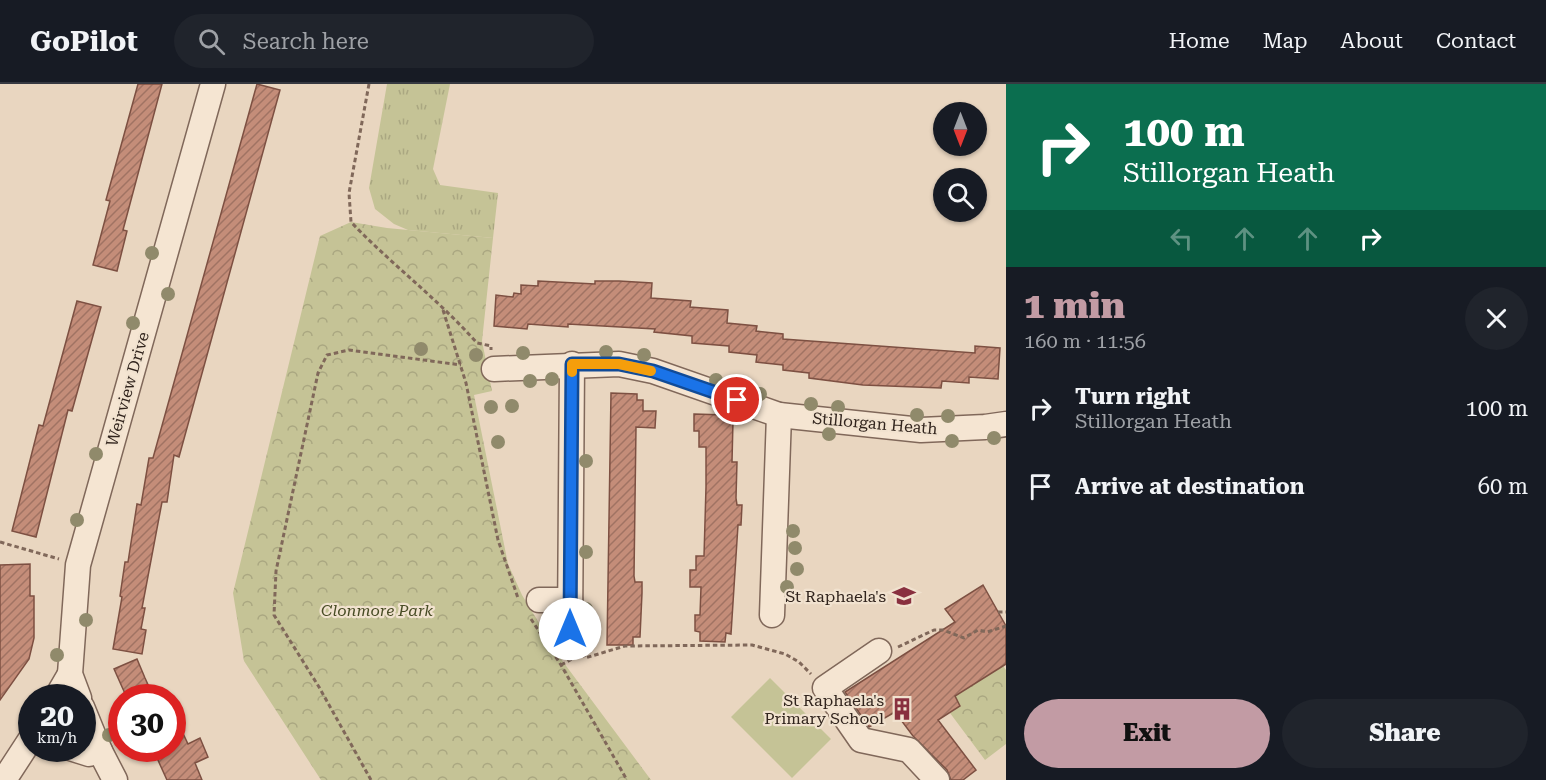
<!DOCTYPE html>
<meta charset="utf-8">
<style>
:root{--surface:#171b24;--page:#20242c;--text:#f1f3f6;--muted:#9ea1a6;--line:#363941;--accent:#c29ba4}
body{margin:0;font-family:"Roboto Serif",serif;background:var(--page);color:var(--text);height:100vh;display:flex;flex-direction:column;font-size:22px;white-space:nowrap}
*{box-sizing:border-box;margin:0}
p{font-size:20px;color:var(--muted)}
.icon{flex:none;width:33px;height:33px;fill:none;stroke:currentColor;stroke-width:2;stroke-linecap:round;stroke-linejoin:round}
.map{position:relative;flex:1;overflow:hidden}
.drawer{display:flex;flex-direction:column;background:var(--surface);width:540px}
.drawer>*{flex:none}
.top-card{background:#0b6e4f;color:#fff;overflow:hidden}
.needle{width:39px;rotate:180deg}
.controls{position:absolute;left:933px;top:18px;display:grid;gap:12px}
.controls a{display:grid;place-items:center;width:54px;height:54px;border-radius:50%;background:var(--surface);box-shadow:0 2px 4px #0004;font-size:30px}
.speed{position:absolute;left:18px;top:600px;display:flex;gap:12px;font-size:30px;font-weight:700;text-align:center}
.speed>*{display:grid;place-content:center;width:78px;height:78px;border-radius:50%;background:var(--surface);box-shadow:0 2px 4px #0004;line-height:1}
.speed small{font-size:15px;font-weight:400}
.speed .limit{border:9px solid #d22;background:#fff;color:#111}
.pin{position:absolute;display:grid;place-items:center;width:51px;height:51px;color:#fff;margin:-26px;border:3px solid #fff;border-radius:50%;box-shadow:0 2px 6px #0007}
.me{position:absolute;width:66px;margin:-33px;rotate:0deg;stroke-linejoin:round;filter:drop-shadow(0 0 4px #0008)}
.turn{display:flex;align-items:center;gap:21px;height:126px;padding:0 18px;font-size:27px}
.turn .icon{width:78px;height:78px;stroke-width:2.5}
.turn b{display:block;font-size:42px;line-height:51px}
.lanes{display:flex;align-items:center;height:57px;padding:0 18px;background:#0003;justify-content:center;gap:30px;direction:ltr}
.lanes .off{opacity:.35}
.round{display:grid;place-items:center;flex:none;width:63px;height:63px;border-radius:32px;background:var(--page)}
.headline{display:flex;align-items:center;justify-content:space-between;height:102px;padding:0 18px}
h1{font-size:36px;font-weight:800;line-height:45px;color:var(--accent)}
.primary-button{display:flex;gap:12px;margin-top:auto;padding:12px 18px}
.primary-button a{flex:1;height:69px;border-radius:36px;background:var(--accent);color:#111;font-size:24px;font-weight:800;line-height:69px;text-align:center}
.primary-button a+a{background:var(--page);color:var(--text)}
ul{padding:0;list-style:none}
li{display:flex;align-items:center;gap:18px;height:78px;padding:0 18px}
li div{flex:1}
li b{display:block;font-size:22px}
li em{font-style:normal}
header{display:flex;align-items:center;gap:36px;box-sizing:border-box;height:84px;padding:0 30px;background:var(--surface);border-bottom:2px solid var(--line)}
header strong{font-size:28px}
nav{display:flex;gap:33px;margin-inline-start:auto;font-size:21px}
.search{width:420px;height:54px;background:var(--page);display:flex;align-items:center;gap:15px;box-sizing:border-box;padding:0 21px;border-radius:33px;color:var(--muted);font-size:22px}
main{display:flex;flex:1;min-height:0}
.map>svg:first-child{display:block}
.grass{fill:url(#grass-tufts)}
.park{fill:url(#park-crowns)}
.pitch{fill:#c5c396}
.building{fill:url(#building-hatch);stroke:#7d5042;stroke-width:1.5}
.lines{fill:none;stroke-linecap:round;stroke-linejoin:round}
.minor-casing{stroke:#80685a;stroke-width:27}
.path{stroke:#80685a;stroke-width:3;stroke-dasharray:4.5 3;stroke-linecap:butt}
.minor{stroke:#f5e5d2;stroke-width:24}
.tree{fill:#908a6b}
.route-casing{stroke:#114b97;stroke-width:15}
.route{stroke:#1a73e8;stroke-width:10}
.slow{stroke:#f59e0b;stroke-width:10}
.labels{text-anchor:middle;stroke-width:4.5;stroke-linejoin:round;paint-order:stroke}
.street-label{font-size:16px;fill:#31241d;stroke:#f1e2cf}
.poi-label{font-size:16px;fill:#31241d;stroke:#f1e2cf;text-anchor:end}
.park-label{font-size:16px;font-style:italic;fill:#484c25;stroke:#f1e2cf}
</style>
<header>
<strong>GoPilot</strong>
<div class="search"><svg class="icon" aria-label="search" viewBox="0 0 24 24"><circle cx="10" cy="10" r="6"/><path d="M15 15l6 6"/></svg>Search here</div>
<nav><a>Home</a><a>Map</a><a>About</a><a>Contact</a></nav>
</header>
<main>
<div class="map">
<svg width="1006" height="696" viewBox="0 0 1006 696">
<defs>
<pattern id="grass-tufts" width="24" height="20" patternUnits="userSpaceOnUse" patternTransform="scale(1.5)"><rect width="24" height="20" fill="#c5c396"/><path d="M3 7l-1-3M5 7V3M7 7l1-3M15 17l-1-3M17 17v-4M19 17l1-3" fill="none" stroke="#aaa781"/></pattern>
<pattern id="park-crowns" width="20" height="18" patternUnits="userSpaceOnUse" patternTransform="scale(1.5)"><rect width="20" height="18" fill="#c5c396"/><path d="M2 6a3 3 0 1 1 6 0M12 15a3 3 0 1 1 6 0" fill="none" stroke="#aaa781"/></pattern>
<pattern id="building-hatch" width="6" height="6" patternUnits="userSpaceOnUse" patternTransform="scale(1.5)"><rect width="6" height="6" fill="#c48d79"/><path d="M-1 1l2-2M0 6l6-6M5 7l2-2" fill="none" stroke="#a07363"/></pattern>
</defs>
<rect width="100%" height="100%" fill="#e9d6c0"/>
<polygon class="grass" points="387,0 450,0 433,85 440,101 498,109 493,154 408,146 394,140 375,125 369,104"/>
<g class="park">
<polygon points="351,138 387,144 493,154 482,257 492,307 474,311 508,480 522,511 561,575 651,696 321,696 244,577 233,509 320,152"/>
<polygon points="1003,582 1006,586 1006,660 985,676 950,629 960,622 955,612"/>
</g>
<polygon class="pitch" points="770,594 831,655 792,694 731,633"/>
<g class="building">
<polygon points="138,0 162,0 123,146 127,147 117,187 93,181 110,117 106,116"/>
<polygon points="257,0 280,6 179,373 174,371 167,418 162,418 142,524 145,524 141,545 146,546 142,570 113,565 122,513 120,512 125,478 128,478 137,420 141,421 149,374 153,374"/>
<polygon points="538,197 595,200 595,197 619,197 652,199 651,214 691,217 690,223 728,226 727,239 757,242 756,247 783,250 783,255 975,269 975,262 1000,264 998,295 969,293 969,299 942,297 941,304 863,301 809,294 809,289 783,286 783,281 756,278 757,271 729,268 729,262 692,259 692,252 654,248 655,245 568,240 568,243 528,240 527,245 494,242 496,211 513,213 514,209 521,210 521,201 538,202"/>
<polygon points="77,217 101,223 72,327 68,326 36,453 12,447 39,341 43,342"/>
<polygon points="611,309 637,310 637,316 643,316 643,327 656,327 655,344 636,343 634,492 635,498 642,498 642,509 640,553 633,553 633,561 607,561"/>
<polygon points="694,330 726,331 725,337 733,337 732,378 737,378 736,414 737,421 742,421 741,441 738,441 731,550 726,549 725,558 700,557 700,548 695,547 695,531 700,531 701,503 690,503 690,486 696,486 696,472 704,472 706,403 706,363 699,363 699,347 694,347"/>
<polygon points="30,480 30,512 34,512 34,554 29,575 0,616 0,481"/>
<polygon points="983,501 1006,542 1006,580 955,612 960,622 938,636 976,686 963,696 951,696 947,686 913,652 895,628 869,643 845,608 955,538 945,525"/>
<polygon points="137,575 145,594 154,614 127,614 114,585"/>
<polygon points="172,626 188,660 200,654 208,673 195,679 202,696 167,696 157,674 154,664 172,664"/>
</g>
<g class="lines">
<g class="minor-casing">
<g id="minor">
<polyline points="494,285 619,280 653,287 779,331 921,346 985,343 1006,340"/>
<polyline points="539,516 570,516"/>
<polyline points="772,531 779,331"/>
<polyline points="570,545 572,280"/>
<polyline points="879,567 825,604 861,656 909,666 937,696"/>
<polyline points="56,614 70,590"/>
<polyline points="79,614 70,590 78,481 213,0"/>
<polyline points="82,623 100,667 115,696"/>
<polyline points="70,664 89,670 100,667"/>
<polyline points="4,696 32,653"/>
</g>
</g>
<g class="path">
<path d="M369 0 349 109 351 138C391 180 438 215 477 259L491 262V266"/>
<polyline points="443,226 466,299 498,456 518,514"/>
<polyline points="0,458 59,475"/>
<polyline points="998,528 1006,528"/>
<polyline points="531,535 561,581 627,696"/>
<polyline points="898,563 934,546 943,546 964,554 978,546 987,548 1006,542"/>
<polyline points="583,569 585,574 625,562 752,561 785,570 799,578 811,590"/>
<polyline points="561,581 583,569 583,562"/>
<polyline points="371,696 319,603 274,531 276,487 318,289 327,271 349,266 461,281"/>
</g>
<use href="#minor" class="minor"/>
</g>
<g class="tree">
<circle cx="152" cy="169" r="7"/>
<circle cx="168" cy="210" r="7"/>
<circle cx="133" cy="239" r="7"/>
<circle cx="421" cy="265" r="7"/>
<circle cx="606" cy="268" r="7"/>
<circle cx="523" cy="269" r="7"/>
<circle cx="476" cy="271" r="7"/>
<circle cx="644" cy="271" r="7"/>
<circle cx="552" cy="295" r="7"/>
<circle cx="716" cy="296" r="7"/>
<circle cx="530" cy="297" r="7"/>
<circle cx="732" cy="301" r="7"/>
<circle cx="760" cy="310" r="7"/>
<circle cx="811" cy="320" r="7"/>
<circle cx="512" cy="322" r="7"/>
<circle cx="491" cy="323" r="7"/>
<circle cx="838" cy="323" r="7"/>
<circle cx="917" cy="331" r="7"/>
<circle cx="948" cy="332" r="7"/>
<circle cx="829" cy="350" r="7"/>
<circle cx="994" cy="354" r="7"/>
<circle cx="952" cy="357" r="7"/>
<circle cx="498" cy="358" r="7"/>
<circle cx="96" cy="370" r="7"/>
<circle cx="586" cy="377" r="7"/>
<circle cx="77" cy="436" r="7"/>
<circle cx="793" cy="447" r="7"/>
<circle cx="795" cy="464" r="7"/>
<circle cx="586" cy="468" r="7"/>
<circle cx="797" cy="485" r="7"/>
<circle cx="787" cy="503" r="7"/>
<circle cx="586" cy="525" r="7"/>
<circle cx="86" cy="536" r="7"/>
<circle cx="57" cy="571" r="7"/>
<circle cx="109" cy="651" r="7"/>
</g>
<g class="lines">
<g class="route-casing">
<polyline id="route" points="570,545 572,280 619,280 653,287 737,316"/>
</g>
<use href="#route" class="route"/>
<polyline class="slow" points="572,288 572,280 619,280 651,287"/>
</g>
<defs>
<g id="school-bare" transform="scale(1.8)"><path d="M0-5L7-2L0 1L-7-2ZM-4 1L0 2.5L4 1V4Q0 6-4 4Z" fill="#89303f" stroke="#f1e2cf" stroke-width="2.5" paint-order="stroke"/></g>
<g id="building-bare" transform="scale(1.8)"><path d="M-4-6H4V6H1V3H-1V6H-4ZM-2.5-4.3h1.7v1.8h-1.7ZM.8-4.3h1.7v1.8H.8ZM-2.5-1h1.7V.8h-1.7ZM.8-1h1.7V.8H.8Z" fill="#89303f" stroke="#f1e2cf" stroke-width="2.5" paint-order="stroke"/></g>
</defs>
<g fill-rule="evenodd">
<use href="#school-bare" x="904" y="512"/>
<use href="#building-bare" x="902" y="625"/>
</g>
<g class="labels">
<g class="street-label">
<text transform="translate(127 305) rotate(-74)" y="6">Weirview Drive</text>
<text transform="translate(875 339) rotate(5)" y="6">Stillorgan Heath</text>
</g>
<g class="poi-label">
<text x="886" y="518">St Raphaela's</text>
<text x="884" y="622">St Raphaela's<tspan x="884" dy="18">Primary School</tspan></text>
</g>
<g class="park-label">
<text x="377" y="532">Clonmore Park</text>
</g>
</g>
</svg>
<div class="controls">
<a><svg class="needle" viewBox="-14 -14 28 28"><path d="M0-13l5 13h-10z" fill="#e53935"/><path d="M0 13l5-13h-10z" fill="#9ea1a6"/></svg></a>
<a><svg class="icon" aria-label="search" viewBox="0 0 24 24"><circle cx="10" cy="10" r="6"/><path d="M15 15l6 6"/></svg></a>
</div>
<div class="speed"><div>20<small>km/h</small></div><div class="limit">30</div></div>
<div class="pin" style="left:737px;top:316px;background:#d93025"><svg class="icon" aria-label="arrive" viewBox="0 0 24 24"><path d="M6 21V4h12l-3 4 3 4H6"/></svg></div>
<svg class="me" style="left:570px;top:545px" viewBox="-20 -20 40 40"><circle r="19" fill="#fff"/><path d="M0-13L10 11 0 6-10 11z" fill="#1a73e8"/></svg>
</div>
<section class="drawer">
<div class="top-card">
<div class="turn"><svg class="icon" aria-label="right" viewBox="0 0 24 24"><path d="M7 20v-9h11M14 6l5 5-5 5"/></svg><div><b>100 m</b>Stillorgan Heath</div></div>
<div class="lanes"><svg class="icon off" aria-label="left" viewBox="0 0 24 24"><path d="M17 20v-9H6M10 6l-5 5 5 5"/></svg><svg class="icon off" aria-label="ahead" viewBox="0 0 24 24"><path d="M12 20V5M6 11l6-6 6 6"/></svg><svg class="icon off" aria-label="ahead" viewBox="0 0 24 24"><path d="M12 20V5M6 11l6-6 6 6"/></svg><svg class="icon" aria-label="right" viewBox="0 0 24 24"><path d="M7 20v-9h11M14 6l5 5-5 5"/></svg></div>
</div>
<div class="headline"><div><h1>1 min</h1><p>160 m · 11:56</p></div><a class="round"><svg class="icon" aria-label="close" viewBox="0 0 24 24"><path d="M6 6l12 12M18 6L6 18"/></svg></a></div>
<ul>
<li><svg class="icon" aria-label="right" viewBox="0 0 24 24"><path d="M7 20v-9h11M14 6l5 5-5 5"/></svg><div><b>Turn right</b><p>Stillorgan Heath</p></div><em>100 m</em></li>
<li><svg class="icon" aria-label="arrive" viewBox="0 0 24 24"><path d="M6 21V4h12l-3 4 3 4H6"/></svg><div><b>Arrive at destination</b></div><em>60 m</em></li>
</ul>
<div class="primary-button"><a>Exit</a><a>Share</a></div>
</section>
</main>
